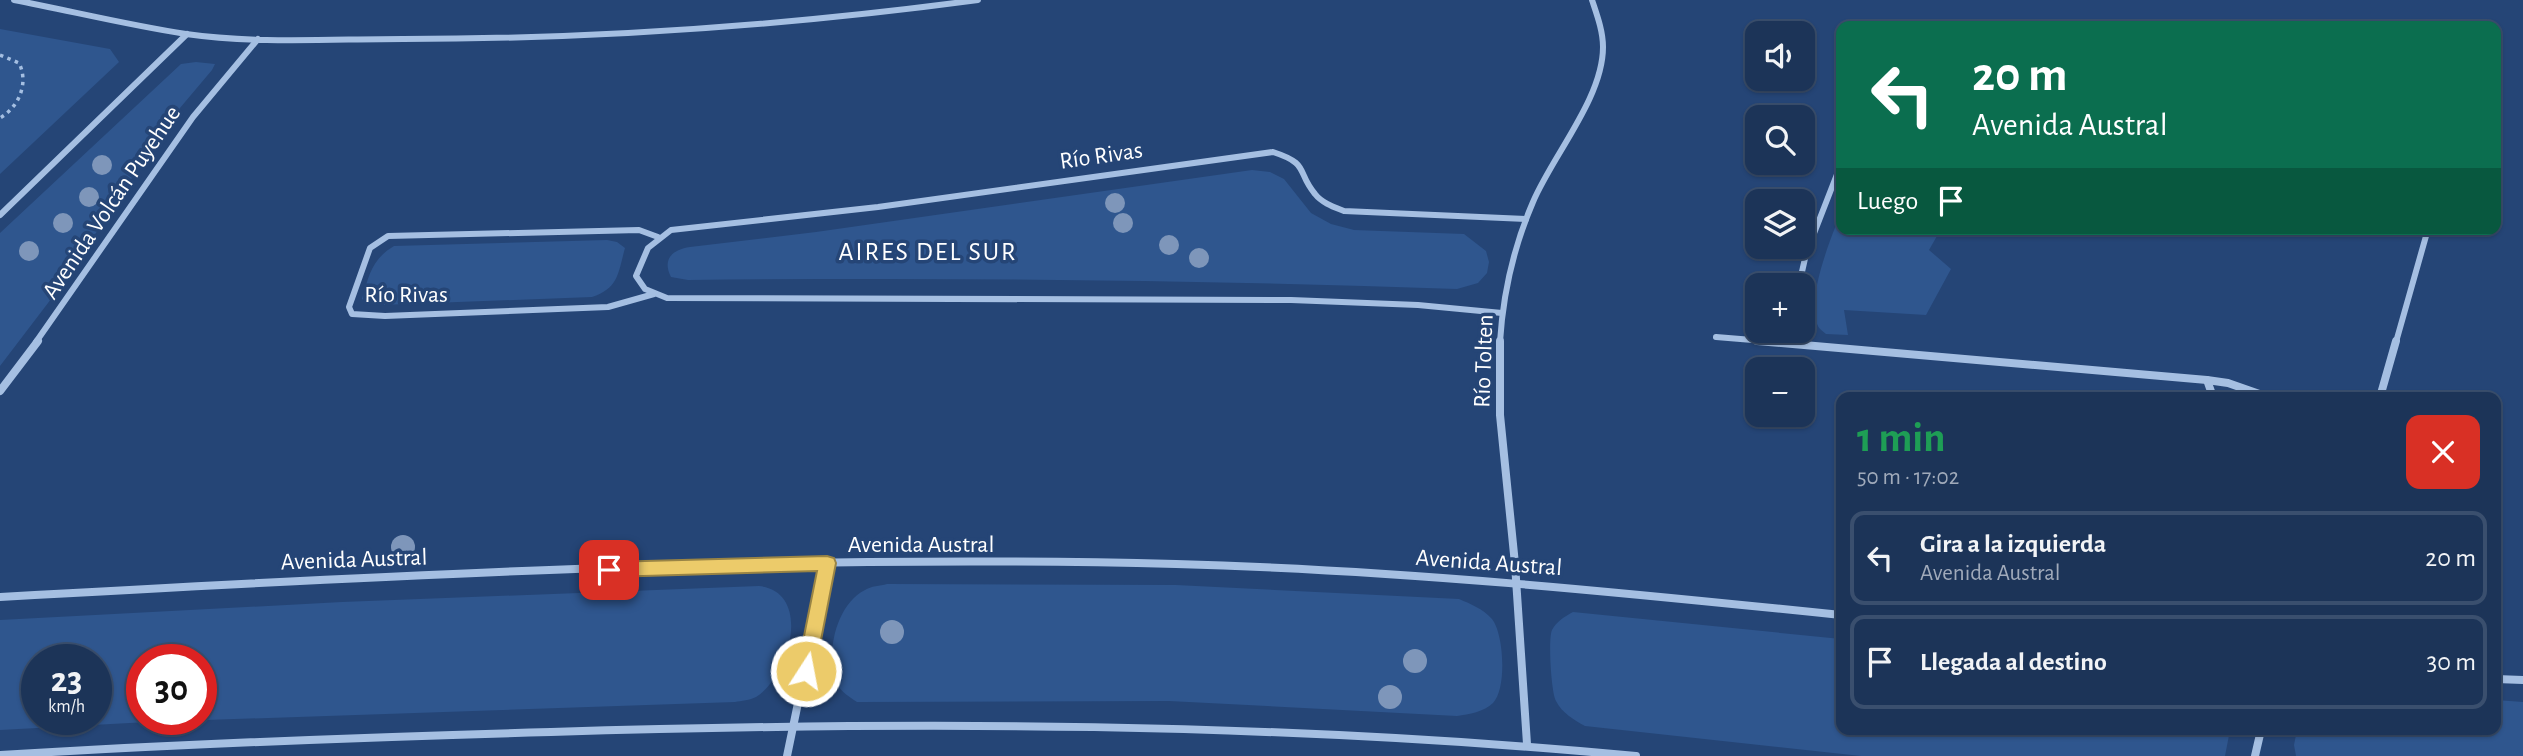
<!DOCTYPE html>
<html lang="es">
<meta charset="utf-8">
<style>
:root{--surface:#1c3458;--page:#253c5e;--text:#f1f3f6;--muted:#a0aaba;--line:#3a4f6e}
body{margin:0;font-family:"Alegreya Sans",sans-serif;background:var(--page);color:var(--text);height:100vh;display:flex;flex-direction:column;font-size:26px;white-space:nowrap}
*{box-sizing:border-box;margin:0}
p{font-size:23px;color:var(--muted)}
.icon{flex:none;width:38px;height:38px;fill:none;stroke:currentColor;stroke-width:2;stroke-linecap:round;stroke-linejoin:round}
.map{position:relative;flex:1;overflow:hidden}
.side{position:absolute;left:1836px;top:392px;width:665px;height:343px;display:flex;flex-direction:column;background:var(--surface);border-radius:14px;box-shadow:0 2px 5px #0004,0 0 0 2px var(--line)}
.side>*{flex:none}
.banner{position:absolute;left:1836px;top:21px;width:665px;height:214px;border-radius:14px;box-shadow:0 2px 5px #0004,0 0 0 2px var(--line);background:#0b6e4f;color:#fff;overflow:hidden}
.buttons{position:absolute;left:1745px;top:21px;display:grid;gap:14px}
.buttons a{display:grid;place-items:center;width:70px;height:70px;border-radius:14px;background:var(--surface);box-shadow:0 2px 5px #0004,0 0 0 2px var(--line);font-size:35px}
.speed{position:absolute;left:21px;top:644px;display:flex;gap:14px;font-size:35px;font-weight:700;text-align:center}
.speed>*{display:grid;place-content:center;width:91px;height:91px;border-radius:50%;background:var(--surface);box-shadow:0 2px 5px #0004,0 0 0 2px var(--line);line-height:1}
.speed small{font-size:18px;font-weight:400}
.speed .limit{border:10px solid #d22;background:#fff;color:#111}
.pin{position:absolute;display:grid;place-items:center;width:60px;height:60px;color:#fff;margin:-30px;border-radius:14px;box-shadow:0 4px 10px #0006}
.me{position:absolute;width:77px;margin:-38px;rotate:11deg;stroke-linejoin:round;filter:drop-shadow(0 0 5px #0008)}
.turn{display:flex;align-items:center;gap:24px;height:147px;padding:0 21px;font-size:32px}
.turn .icon{width:91px;height:91px;stroke-width:2.5}
.turn b{display:block;font-size:49px;line-height:60px}
.then{display:flex;align-items:center;height:66px;padding:0 21px;background:#0003;gap:14px;font-size:26px}
.round{display:grid;place-items:center;flex:none;width:74px;height:74px;border-radius:14px;background:var(--page)}
.overview{display:flex;align-items:center;justify-content:space-between;height:119px;padding:0 21px}
h1{font-size:42px;font-weight:700;line-height:52px;color:#1e9e55}
ul{padding:0;list-style:none}
li{display:flex;align-items:center;gap:21px;height:94px;margin:0 14px 10px;padding:0 7px;border:4px solid var(--line);border-radius:14px}
li div{flex:1}
li b{display:block;font-size:26px}
li em{font-style:normal}
.map>svg:first-child{display:block}
.green{fill:#2f568e;fill-rule:evenodd}
.lines{fill:none;stroke-linecap:round;stroke-linejoin:round}
.path{stroke:#a5bfe2;stroke-width:3.5;stroke-dasharray:3.5 4.5;stroke-linecap:butt}
.minor-far1{stroke:#a5bfe2;stroke-width:6}
.minor{stroke:#a5bfe2;stroke-width:8}
.tree{fill:#7e96ba}
.route{fill:#eccb6a;stroke:#998445;stroke-width:2}
.labels{text-anchor:middle;stroke-width:7;stroke-linejoin:round;paint-order:stroke}
.street-label{font-size:24px;fill:#fff;stroke:#254576}
.neighbourhood-label{font-size:26px;letter-spacing:2px;fill:#fff;stroke:#254576}
</style>
<div class="map">
<svg width="2523" height="756" viewBox="0 0 2523 756">
<rect width="100%" height="100%" fill="#254576"/>
<g class="green">
<polygon points="0,29 110,49 119,62 0,174"/>
<polygon points="196,62 215,64 212,70 169,121 64,282 0,366 0,233 181,64"/>
<path d="M1252 170 1270 172 1284 179 1311 213 1331 224 1354 230 1464 234 1486 251 1489 262 1487 273 1478 283 1457 289C1201 280 945 277 688 280L671 277C662 259 672 250 690 247L816 232Z"/>
<path d="M1841 213V229H1941L1929 250 1951 269 1926 315 1844 310 1848 335 1826 334C1823 331 1819 329 1818 326 1805 301 1831 237 1841 213Z"/>
<path d="M607 240 617 242 625 248C618 273 619 288 592 297L380 305 368 303 362 299C369 275 372 259 394 246Z"/>
<path d="M887 584 1176 585 1459 599C1471 604 1483 609 1492 619 1504 634 1507 689 1493 703 1484 712 1469 714 1457 716L1169 701 857 702C848 696 837 689 834 678 827 649 837 604 865 590 871 586 880 586 887 584Z"/>
<path d="M759 586C813 592 790 676 756 697 750 700 741 701 735 702L148 722 0 730V620L342 602ZM37 660H96V719H37ZM142 660H201V719H142Z"/>
<path d="M1573 612 1841 639V730H2230L2225 756H1861L1585 726C1574 720 1562 713 1556 701 1551 692 1548 638 1552 630 1557 621 1564 617 1573 612Z"/>
<polygon points="2496,700 2523,702 2523,756 2296,756 2294,745 2297,730 2496,730"/>
</g>
<g class="lines">
<path class="path" d="M0 55 19 63C29 83 19 107 0 118"/>
<g class="minor-far1">
<path d="M14 0C71 11 128 25 186 34 256 44 331 39 403 39 599 39 784 26 978 0"/>
<polyline points="0,215 187,34"/>
<polyline points="1799,285 1806,254 1841,164"/>
<polyline points="654,294 608,307 385,316 352,314 349,307 370,248 388,236 639,230 658,237"/>
<path d="M1502 313 1418 305 1291 300 667 298 645 289 636 276 648 248 671 230 878 207 1273 152C1310 164 1296 171 1315 194 1322 203 1334 207 1344 211L1526 219"/>
<polyline points="1798,331 1798,342"/>
<polyline points="1716,337 1777,342"/>
<polyline points="36,342 193,117 258,39"/>
<path d="M1500 342C1503 294 1514 246 1533 202 1553 155 1603 98 1603 47 1603 31 1597 15 1592 0"/>
<polyline points="2396,342 2428,229"/>
</g>
<g class="minor">
<polyline points="1500,341 1500,415 1515,564 1527,744"/>
<polyline points="1757,341 2207,380 2228,383 2268,397"/>
<polyline points="2207,380 2213,397"/>
<polyline points="0,391 38,341"/>
<polyline points="2380,397 2396,341"/>
<path d="M0 597C392 575 784 554 1176 564 1399 570 1619 592 1841 615"/>
<polyline points="2496,679 2523,680"/>
<path d="M0 755C183 744 367 737 551 732 913 721 1275 722 1636 756"/>
<polyline points="787,756 827,563"/>
<polyline points="2255,756 2261,730"/>
</g>
</g>
<g class="tree">
<circle cx="102" cy="165" r="10"/>
<circle cx="89" cy="197" r="10"/>
<circle cx="1115" cy="203" r="10"/>
<circle cx="63" cy="223" r="10"/>
<circle cx="1123" cy="223" r="10"/>
<circle cx="1169" cy="245" r="10"/>
<circle cx="29" cy="251" r="10"/>
<circle cx="1199" cy="258" r="10"/>
<circle cx="403" cy="547" r="12"/>
<circle cx="892" cy="632" r="12"/>
<circle cx="1415" cy="661" r="12"/>
<circle cx="1390" cy="697" r="12"/>
</g>
<polygon class="route" points="827,556 834,558 836,563 815,671 813,677 806,680 800,677 797,671 817,571 609,577 603,575 600,570 603,564 609,562"/>
<g class="labels">
<g class="street-label">
<text transform="translate(1101 155) rotate(-8)" y="8">Río Rivas</text>
<text transform="translate(111 202) rotate(-56)" y="8">Avenida Volcán Puyehue</text>
<text x="406" y="302">Río Rivas</text>
<text transform="translate(1483 361) rotate(-88)" y="8">Río Tolten</text>
<text x="921" y="552">Avenida Austral</text>
<text transform="translate(354 559) rotate(-2)" y="8">Avenida Austral</text>
<text transform="translate(1489 562) rotate(4)" y="8">Avenida Austral</text>
</g>
<g class="neighbourhood-label">
<text x="928" y="260">AIRES DEL SUR</text>
</g>
</g>
</svg>
<div class="buttons">
<a><svg class="icon" aria-label="sound" viewBox="0 0 24 24"><path d="M4 9h4l5-4v14l-5-4H4zM17 9q2 3 0 6"/></svg></a>
<a><svg class="icon" aria-label="search" viewBox="0 0 24 24"><circle cx="10" cy="10" r="6"/><path d="M15 15l6 6"/></svg></a>
<a><svg class="icon" aria-label="layers" viewBox="0 0 24 24"><path d="M12 4l9 5-9 5-9-5zM3 14l9 5 9-5"/></svg></a>
<a>+</a>
<a>−</a>
</div>
<div class="speed"><div>23<small>km/h</small></div><div class="limit">30</div></div>
<div class="pin" style="left:609px;top:570px;background:#d93025"><svg class="icon" aria-label="arrive" viewBox="0 0 24 24"><path d="M6 21V4h12l-3 4 3 4H6"/></svg></div>
<svg class="me" style="left:806px;top:671px" viewBox="-20 -20 40 40"><circle r="17" fill="#eccb6a" stroke="#fff" stroke-width="3"/><path d="M0-11L8 9 0 5-8 9z" fill="#fff"/></svg>
<div class="banner">
<div class="turn"><svg class="icon" aria-label="left" viewBox="0 0 24 24"><path d="M17 20v-9H6M10 6l-5 5 5 5"/></svg><div><b>20 m</b>Avenida Austral</div></div>
<div class="then">Luego<svg class="icon" aria-label="arrive" viewBox="0 0 24 24"><path d="M6 21V4h12l-3 4 3 4H6"/></svg></div>
</div>
<section class="side">
<div class="overview"><div><h1>1 min</h1><p>50 m · 17:02</p></div><a class="round" style="background:#d93025;color:#fff"><svg class="icon" aria-label="close" viewBox="0 0 24 24"><path d="M6 6l12 12M18 6L6 18"/></svg></a></div>
<ul>
<li><svg class="icon" aria-label="left" viewBox="0 0 24 24"><path d="M17 20v-9H6M10 6l-5 5 5 5"/></svg><div><b>Gira a la izquierda</b><p>Avenida Austral</p></div><em>20 m</em></li>
<li><svg class="icon" aria-label="arrive" viewBox="0 0 24 24"><path d="M6 21V4h12l-3 4 3 4H6"/></svg><div><b>Llegada al destino</b></div><em>30 m</em></li>
</ul>
</section>
</div>
